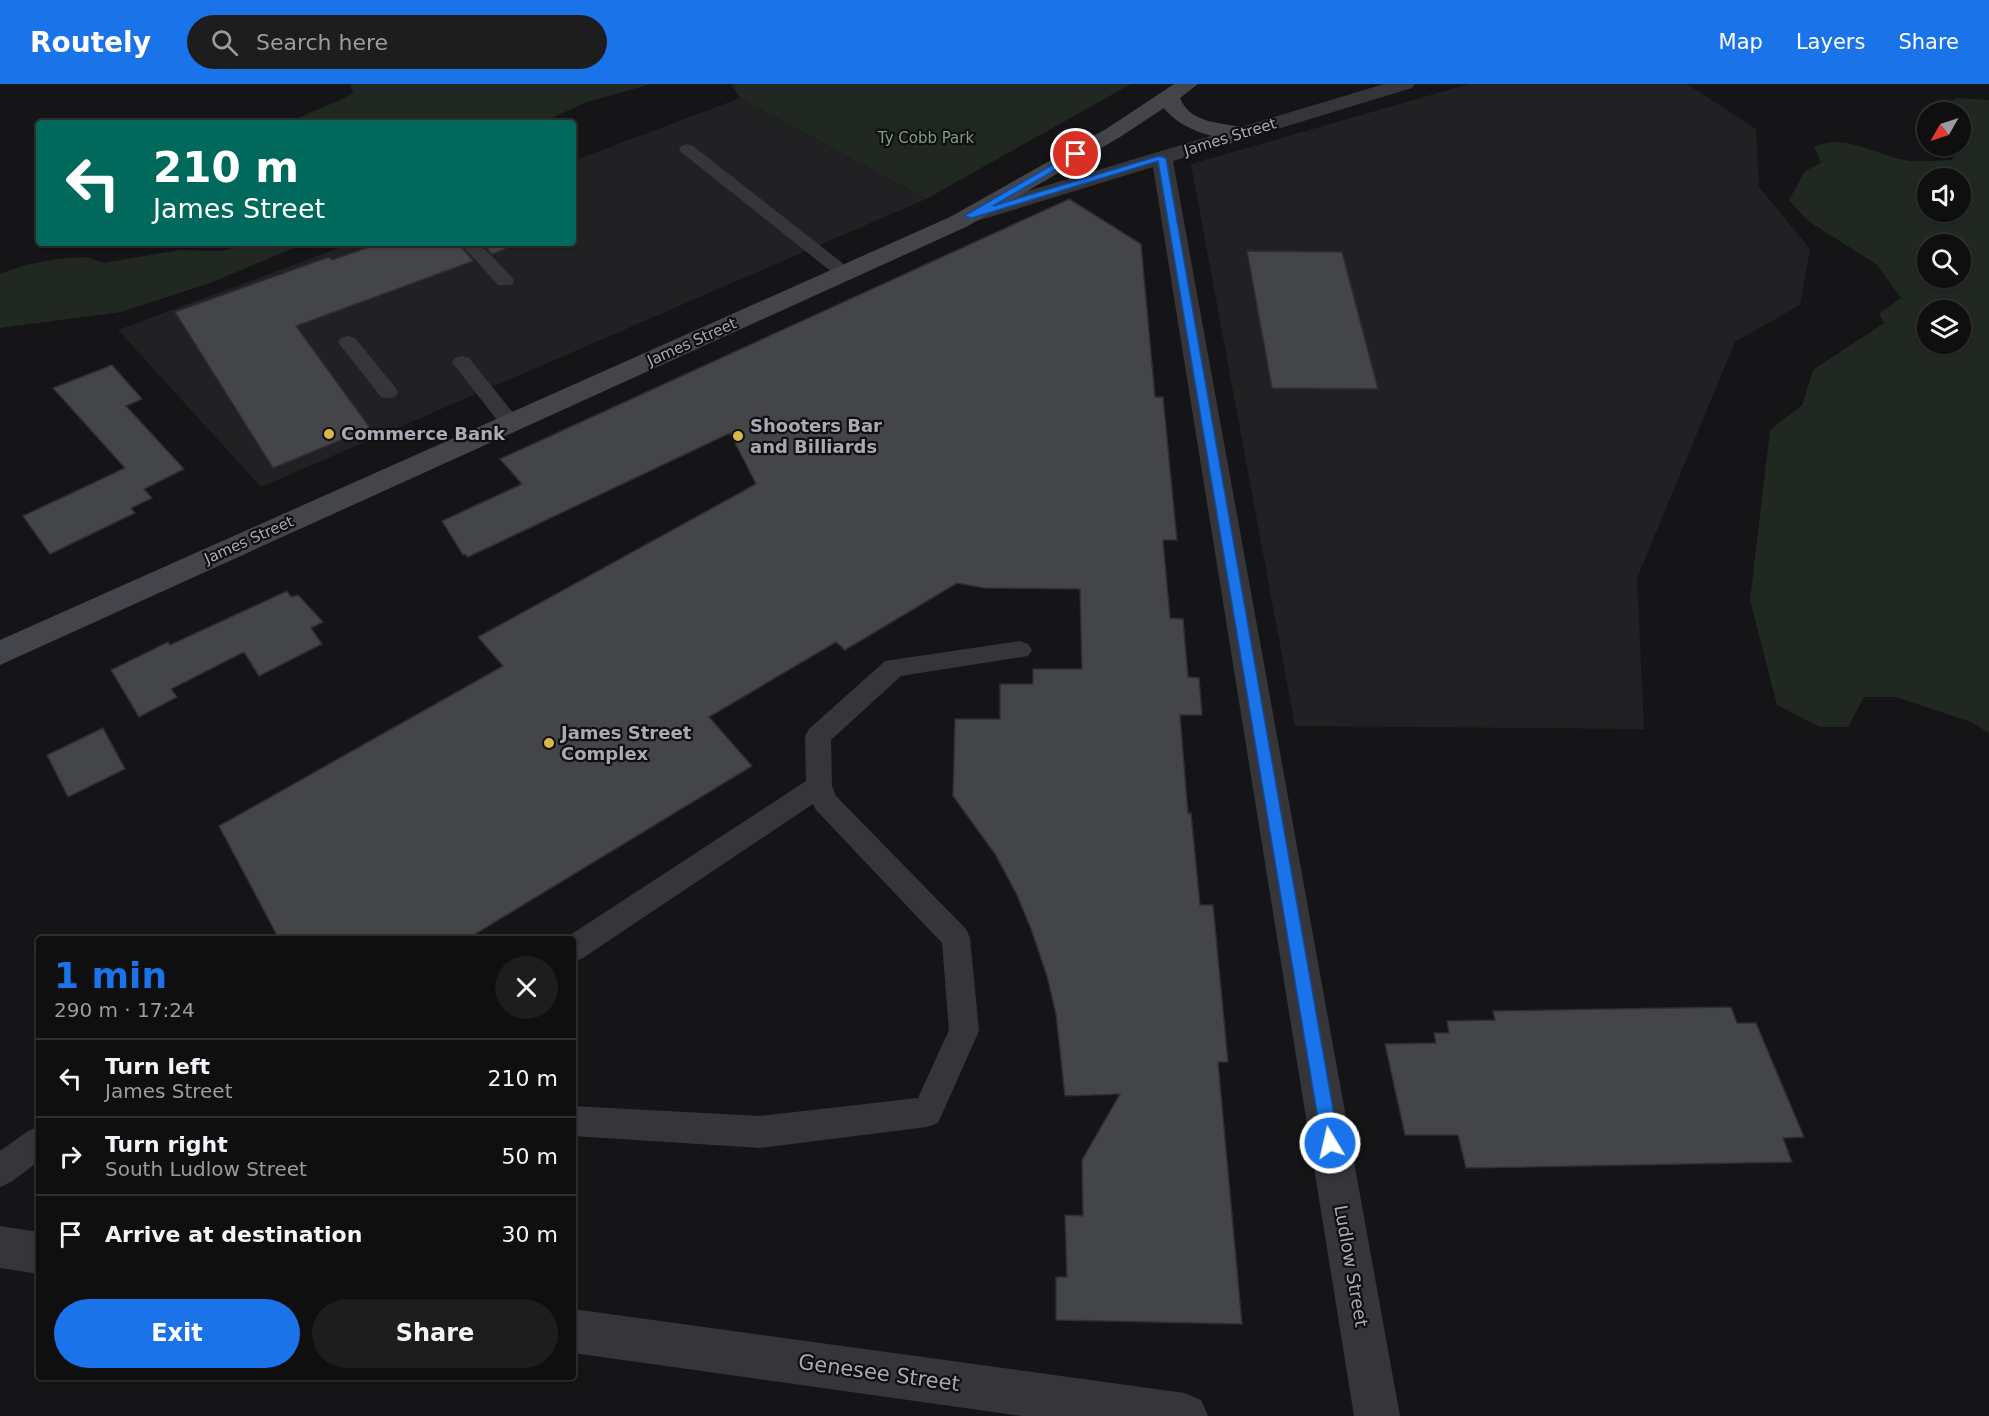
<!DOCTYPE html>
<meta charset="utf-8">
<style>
:root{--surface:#100f10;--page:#1e1d1e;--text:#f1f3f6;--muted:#9c9c9f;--line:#302f30;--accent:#1a73e8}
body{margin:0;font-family:"DejaVu Sans",sans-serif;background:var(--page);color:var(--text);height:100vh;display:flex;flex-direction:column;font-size:22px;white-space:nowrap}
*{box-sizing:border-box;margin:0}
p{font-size:20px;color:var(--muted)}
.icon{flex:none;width:33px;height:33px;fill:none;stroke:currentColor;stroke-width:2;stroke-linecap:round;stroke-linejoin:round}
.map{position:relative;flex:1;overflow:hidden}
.panel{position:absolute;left:36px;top:852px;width:540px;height:444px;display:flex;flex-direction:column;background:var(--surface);border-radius:6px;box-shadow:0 2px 4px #0004,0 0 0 2px var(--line)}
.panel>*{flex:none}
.hud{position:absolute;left:36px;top:36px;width:540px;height:126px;border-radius:6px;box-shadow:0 2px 4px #0004,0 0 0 2px var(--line);background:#00695c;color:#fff;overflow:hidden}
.needle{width:39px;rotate:231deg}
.tools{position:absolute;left:1917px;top:18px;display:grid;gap:12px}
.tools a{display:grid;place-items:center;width:54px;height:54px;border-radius:50%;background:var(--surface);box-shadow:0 2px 4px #0004,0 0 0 2px var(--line);font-size:30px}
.pin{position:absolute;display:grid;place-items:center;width:51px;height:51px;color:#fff;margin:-26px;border:3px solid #fff;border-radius:50%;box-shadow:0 2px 6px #0007}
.me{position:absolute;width:66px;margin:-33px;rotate:351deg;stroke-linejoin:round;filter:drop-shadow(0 0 4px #0008)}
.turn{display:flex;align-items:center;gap:21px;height:126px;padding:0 18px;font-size:27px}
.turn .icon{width:78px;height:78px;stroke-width:2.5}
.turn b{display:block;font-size:42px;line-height:51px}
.round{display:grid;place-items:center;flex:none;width:63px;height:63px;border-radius:32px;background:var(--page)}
.summary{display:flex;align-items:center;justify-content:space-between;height:102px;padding:0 18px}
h1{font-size:36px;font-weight:700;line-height:45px;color:var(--accent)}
.button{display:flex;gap:12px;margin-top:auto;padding:12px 18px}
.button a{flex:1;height:69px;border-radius:36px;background:var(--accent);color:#fff;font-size:24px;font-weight:700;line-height:69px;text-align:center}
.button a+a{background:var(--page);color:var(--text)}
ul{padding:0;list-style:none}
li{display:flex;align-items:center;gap:18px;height:78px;padding:0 18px;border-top:2px solid var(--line)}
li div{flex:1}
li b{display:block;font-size:22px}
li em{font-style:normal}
header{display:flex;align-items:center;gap:36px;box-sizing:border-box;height:84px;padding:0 30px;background:var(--accent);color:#fff}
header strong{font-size:28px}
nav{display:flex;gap:33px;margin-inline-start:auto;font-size:21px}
.search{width:420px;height:54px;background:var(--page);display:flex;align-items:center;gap:15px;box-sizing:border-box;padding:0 21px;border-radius:33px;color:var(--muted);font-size:22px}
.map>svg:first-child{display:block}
.built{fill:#212123}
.green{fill:#212822;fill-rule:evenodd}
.building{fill:#444548;stroke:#2f2f32;stroke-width:1.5}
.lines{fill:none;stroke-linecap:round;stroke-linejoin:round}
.service{fill:#36363a;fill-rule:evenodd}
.minor{fill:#36363a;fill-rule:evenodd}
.secondary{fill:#44454a;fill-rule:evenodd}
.route{fill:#1a73e8;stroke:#114b97;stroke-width:1.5}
.poi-dot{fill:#dab848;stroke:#100f11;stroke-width:2}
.labels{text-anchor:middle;stroke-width:4.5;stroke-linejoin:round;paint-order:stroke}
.far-street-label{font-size:15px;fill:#a8aab4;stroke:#100f11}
.far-park-label{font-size:15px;fill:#819d86;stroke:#100f11}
.poi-label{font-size:18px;font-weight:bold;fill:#a8aab4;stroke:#100f11;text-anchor:start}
.street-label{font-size:18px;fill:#a8aab4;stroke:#100f11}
.near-street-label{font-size:21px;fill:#a8aab4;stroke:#100f11}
</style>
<header>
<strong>Routely</strong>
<div class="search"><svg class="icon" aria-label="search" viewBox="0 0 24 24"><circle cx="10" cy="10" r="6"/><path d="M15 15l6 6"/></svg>Search here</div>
<nav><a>Map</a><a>Layers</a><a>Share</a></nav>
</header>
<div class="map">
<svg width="1989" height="1332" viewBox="0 0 1989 1332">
<rect width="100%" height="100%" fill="#151416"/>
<g class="built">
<polygon points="1469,0 1687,0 1756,45 1759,103 1810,165 1800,221 1735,258 1637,494 1644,645 1295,642 1191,80"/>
<polygon points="740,14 926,115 261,403 118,246 352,159 573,159 573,77"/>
</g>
<g class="green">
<polygon points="350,0 651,0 587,18 541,39 286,39 340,16 353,9"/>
<polygon points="731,0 1131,0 926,115 740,14"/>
<path d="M1957 14 1989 16V649L1971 638 1896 613H1864L1848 643H1820L1777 621 1750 516 1770 346 1802 321 1813 286 1884 239 1879 230 1901 214 1876 180 1808 137 1789 116 1805 87 1821 79 1814 63C1846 49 1873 70 1905 76 1919 79 1937 76 1952 76L1962 56 1960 28H1947L1944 23ZM1960 94V128H1928V94ZM1960 160V194H1928V160ZM1960 226V260H1928V226Z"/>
<polygon points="251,159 306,159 210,199 121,228 0,244 0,190 25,181 57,175 87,173 104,179 179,166 221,167"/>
</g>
<g class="building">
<polygon points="1069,115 1141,160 1155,313 1163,313 1177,456 1163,456 1170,534 1183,535 1188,593 1199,594 1202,631 1180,631 1188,729 1191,729 1200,821 1213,821 1228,978 1218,978 1242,1240 1056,1236 1056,1193 1067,1193 1065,1131 1083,1132 1082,1076 1120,1010 1065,1012 1056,930 1047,892 1031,845 1017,811 995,770 953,712 955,635 1000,635 1000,600 1033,600 1033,585 1082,585 1080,505 984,504 957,499 845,566 836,558 709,633 752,682 467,855 279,855 219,742 503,582 478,553 756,400 730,349 468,473 465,470 463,471 442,437 522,400 500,375"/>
<polygon points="381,159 458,159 473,177 296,242 370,344 273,384 175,228 329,173 332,176"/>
<polygon points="482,159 509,159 510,163 492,170"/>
<polygon points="1247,167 1342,168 1378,305 1272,304"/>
<polygon points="112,281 142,315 126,322 184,385 144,405 152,414 131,424 135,429 50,470 23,432 125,384 53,304"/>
<polygon points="287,507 291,513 298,511 323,538 311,544 322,560 259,592 244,568 171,605 177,613 139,633 111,586 168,558 170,561"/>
<polygon points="103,644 125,685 68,713 47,671"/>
<polygon points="1731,923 1737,939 1756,939 1804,1053 1783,1054 1792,1078 1466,1084 1458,1051 1405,1051 1385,960 1436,959 1434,949 1449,949 1447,937 1495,936 1493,927"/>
</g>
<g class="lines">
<g class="service">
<polygon points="687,60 693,62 850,185 853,189 850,193 838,193 681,68 679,65 681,62"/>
<polygon points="460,159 479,159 512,193 514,197 512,201 498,201"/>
<polygon points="348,252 355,254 395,303 398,308 395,313 388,314 381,313 341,262 338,258 341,254"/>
<polygon points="462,272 469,274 518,335 521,340 518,345 511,347 504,345 455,282 452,278 455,274"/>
<polygon points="1020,557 1028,560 1032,566 1028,572 901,592 831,656 832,702 836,712 966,845 970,854 979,947 938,1039 927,1043 760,1064 573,1052 573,1022 760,1032 918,1014 949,946 942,859 816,726 813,720 583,874 573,878 573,855 564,855 806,697 805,652 809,645 885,577"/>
<polygon points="39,1042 39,1077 11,1098 0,1103 0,1067 28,1047"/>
</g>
<g class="minor">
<polygon points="1384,0 1415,0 1412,4 1173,77 1400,1332 1354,1332 1153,83 977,137 969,139 961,137 958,132 961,127"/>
<polygon points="0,1142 39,1148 39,1190 0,1184"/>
<polygon points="573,1225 1185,1309 1201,1316 1208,1332 1021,1332 573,1269"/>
</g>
<path class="secondary" d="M1174 0H1198L1180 14C1191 42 1226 38 1250 45L1253 49 1250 53C1224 60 1180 46 1164 24L1120 53 966 143 0 581V556L950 133 1106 45Z"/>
</g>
<polygon class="route" points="1076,67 1081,70 1079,72 993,122 1159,72 1166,74 1339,1059 1336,1065 1330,1067 1324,1065 1322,1059 1158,77 972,134 964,132"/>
<g class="poi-dot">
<circle cx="329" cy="350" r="6"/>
<circle cx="738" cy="352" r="6"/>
<circle cx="549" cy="659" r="6"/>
</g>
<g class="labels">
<g class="far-street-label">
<text transform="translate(1230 53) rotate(-17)" y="5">James Street</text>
<text transform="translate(692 258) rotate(-24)" y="5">James Street</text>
<text transform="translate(249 456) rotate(-24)" y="5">James Street</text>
</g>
<g class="far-park-label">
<text x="926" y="59">Ty Cobb Park</text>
</g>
<g class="poi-label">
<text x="750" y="348">Shooters Bar<tspan x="750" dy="21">and Billiards</tspan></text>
<text x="341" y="356">Commerce Bank</text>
<text x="561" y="655">James Street<tspan x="561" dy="21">Complex</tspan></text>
</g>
<g class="street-label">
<text transform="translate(1351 1182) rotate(80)" y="6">Ludlow Street</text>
</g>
<g class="near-street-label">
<text transform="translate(879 1289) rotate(8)" y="7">Genesee Street</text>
</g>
</g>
</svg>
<div class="tools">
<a><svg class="needle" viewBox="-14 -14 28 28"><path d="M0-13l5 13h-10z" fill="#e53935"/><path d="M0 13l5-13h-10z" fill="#9c9c9f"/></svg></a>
<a><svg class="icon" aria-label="sound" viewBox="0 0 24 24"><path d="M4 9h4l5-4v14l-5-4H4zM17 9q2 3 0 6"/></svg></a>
<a><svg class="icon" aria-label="search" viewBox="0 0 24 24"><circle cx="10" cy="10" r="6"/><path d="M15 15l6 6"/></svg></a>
<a><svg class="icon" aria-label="layers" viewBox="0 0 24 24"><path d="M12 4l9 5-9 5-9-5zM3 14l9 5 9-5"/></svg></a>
</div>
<div class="pin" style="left:1076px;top:70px;background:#d93025"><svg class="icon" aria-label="arrive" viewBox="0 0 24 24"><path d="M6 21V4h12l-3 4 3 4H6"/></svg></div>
<svg class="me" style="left:1330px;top:1059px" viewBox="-20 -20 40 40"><circle r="17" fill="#1a73e8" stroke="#fff" stroke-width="3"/><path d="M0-11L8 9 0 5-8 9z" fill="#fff"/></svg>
<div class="hud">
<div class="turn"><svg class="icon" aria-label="left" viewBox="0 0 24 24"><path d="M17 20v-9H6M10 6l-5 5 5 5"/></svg><div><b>210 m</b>James Street</div></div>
</div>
<section class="panel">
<div class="summary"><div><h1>1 min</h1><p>290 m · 17:24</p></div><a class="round"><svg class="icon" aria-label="close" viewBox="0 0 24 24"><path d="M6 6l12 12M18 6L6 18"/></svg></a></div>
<ul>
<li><svg class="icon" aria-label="left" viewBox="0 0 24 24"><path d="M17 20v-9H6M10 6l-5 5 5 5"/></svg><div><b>Turn left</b><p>James Street</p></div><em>210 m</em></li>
<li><svg class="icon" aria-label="right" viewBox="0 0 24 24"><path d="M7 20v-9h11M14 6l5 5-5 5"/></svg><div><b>Turn right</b><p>South Ludlow Street</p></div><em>50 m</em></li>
<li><svg class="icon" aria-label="arrive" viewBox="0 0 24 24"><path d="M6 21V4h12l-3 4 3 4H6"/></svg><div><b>Arrive at destination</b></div><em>30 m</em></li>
</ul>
<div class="button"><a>Exit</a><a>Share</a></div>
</section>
</div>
